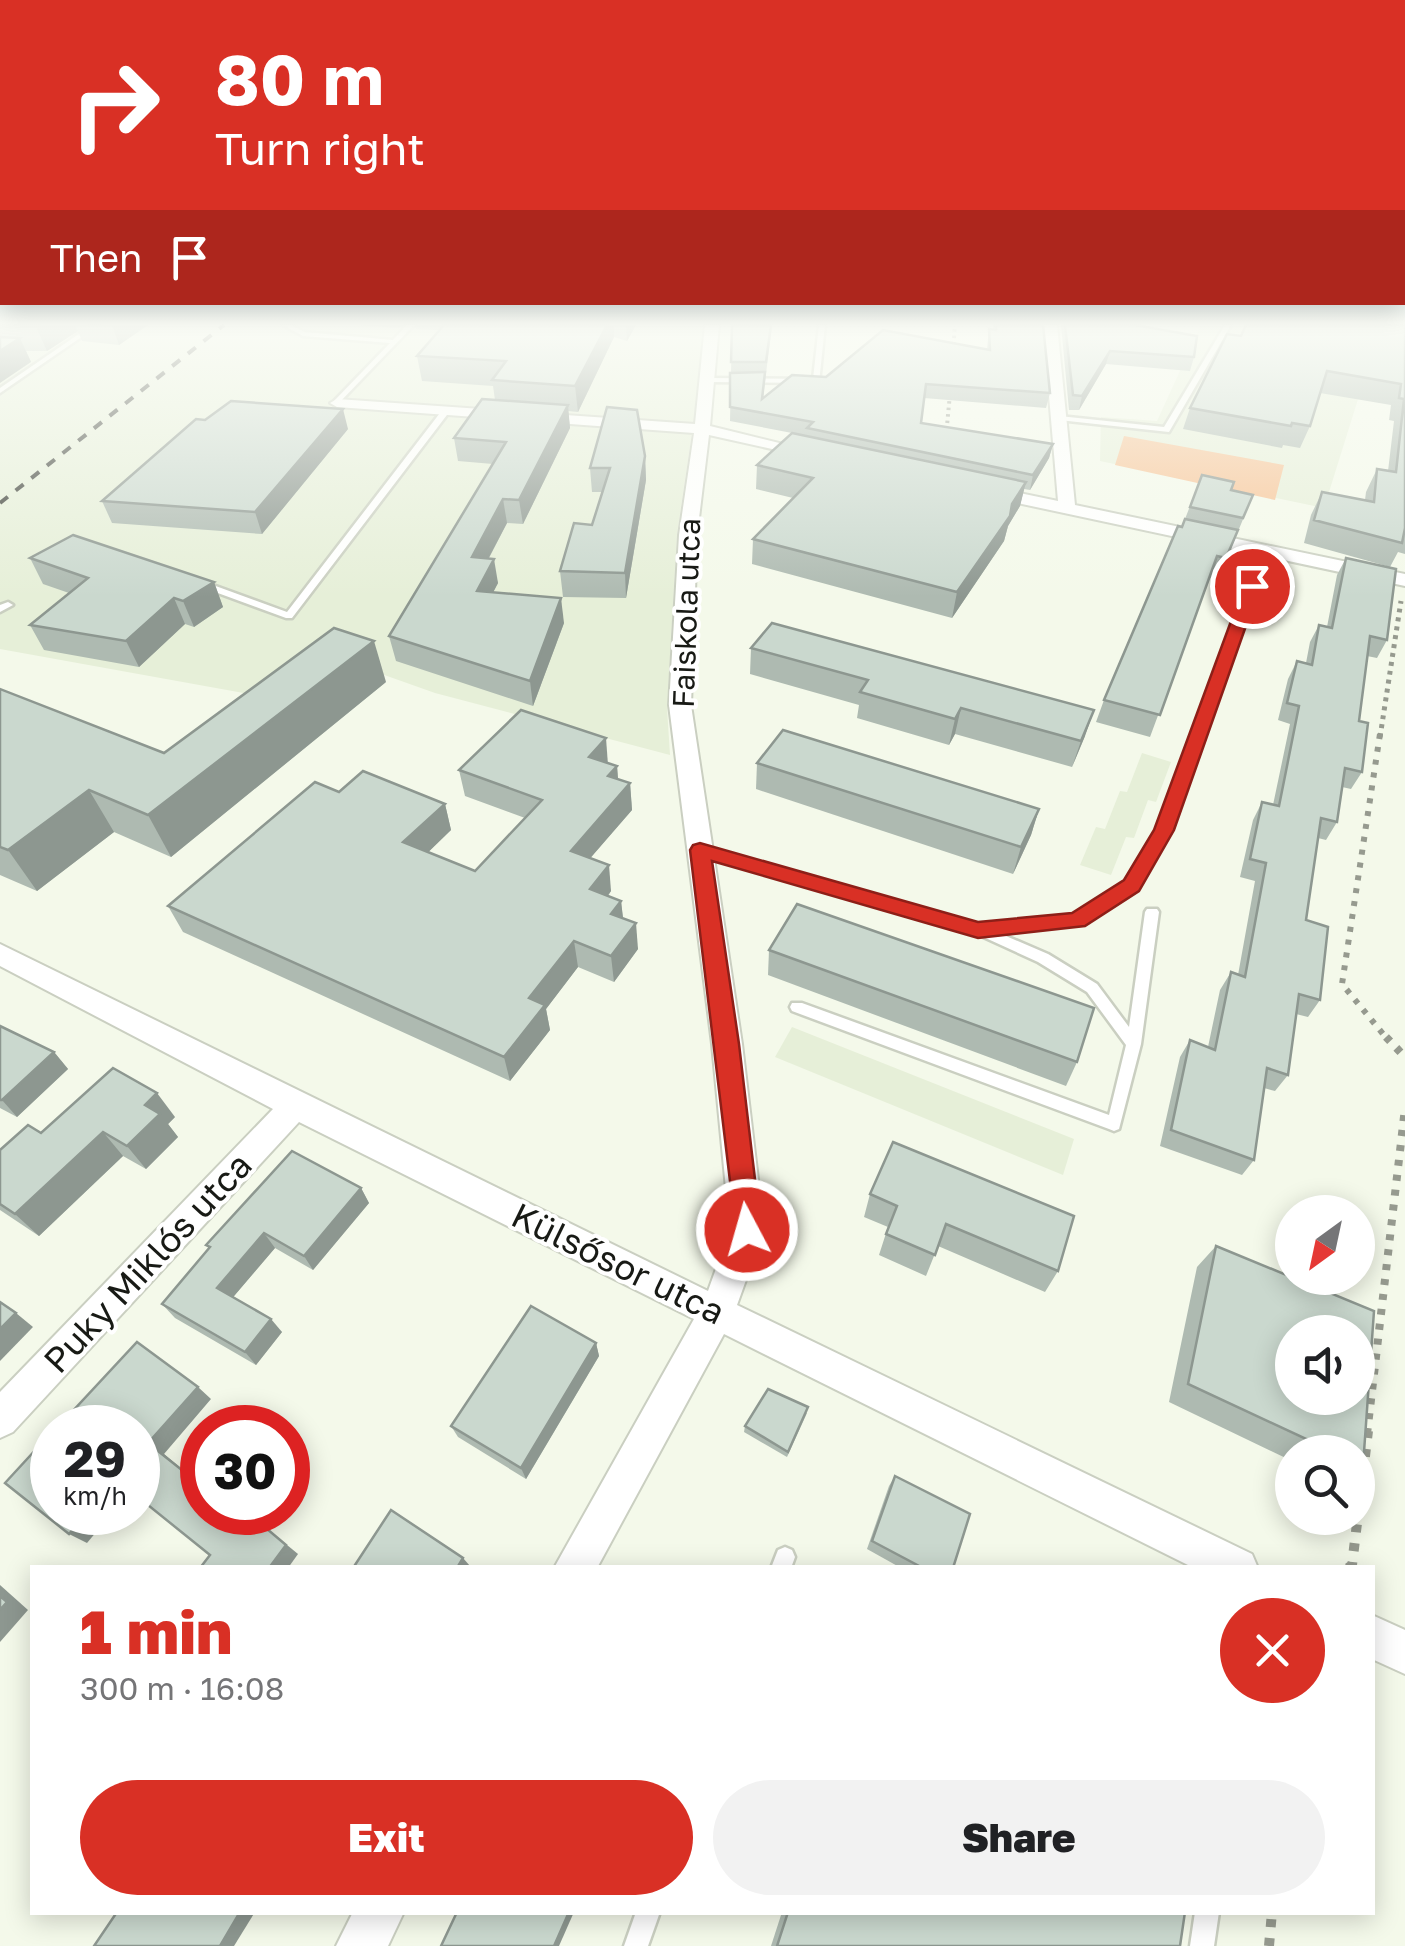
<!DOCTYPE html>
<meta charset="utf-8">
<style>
:root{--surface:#fff;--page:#f2f2f2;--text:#202124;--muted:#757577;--accent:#d93025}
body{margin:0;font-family:"Golos Text",sans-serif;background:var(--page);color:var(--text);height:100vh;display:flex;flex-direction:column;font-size:38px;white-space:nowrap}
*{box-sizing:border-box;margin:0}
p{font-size:32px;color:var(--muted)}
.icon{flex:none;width:55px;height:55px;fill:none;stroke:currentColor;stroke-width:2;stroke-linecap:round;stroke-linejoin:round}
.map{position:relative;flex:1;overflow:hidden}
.details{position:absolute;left:30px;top:1565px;width:1345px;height:350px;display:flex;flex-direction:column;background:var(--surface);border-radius:0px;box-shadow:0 5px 25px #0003}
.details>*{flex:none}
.hud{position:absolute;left:0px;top:0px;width:1405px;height:305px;box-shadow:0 5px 25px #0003;background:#d93025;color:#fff;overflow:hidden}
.needle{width:65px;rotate:213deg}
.controls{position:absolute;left:1275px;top:1195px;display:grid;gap:20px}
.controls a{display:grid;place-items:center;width:100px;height:100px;border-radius:50%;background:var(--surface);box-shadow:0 5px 25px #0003;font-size:50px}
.speed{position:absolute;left:30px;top:1405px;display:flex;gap:20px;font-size:50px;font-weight:700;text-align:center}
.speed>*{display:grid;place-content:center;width:130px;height:130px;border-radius:50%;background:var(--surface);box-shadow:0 5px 25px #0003;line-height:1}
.speed small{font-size:25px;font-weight:400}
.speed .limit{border:15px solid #d22;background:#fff;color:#111}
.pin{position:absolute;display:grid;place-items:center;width:85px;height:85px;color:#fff;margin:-42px;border:5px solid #fff;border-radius:50%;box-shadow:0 2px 10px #0007}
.me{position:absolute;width:110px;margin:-55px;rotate:354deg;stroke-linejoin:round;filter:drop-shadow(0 0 8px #0008)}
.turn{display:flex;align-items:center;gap:35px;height:210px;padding:0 50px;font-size:45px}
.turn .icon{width:130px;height:130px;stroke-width:2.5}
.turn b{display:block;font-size:70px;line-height:85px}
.then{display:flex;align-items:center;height:95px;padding:0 50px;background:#0003;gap:20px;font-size:38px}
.round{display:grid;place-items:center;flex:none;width:105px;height:105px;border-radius:52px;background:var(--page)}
.head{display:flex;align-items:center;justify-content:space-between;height:170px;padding:0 50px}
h1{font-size:60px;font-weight:800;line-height:75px;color:var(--accent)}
.cta{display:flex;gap:20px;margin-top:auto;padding:20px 50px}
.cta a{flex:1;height:115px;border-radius:60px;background:var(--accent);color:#fff;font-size:40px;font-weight:800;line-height:115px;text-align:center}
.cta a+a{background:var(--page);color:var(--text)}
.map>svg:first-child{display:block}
.built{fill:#e6efd8}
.green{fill:#f7c293}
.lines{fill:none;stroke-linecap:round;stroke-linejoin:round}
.lane-casing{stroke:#cacfc1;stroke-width:5}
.street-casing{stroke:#cacfc1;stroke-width:4}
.path-far4{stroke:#969a8f;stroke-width:4;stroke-dasharray:2.5 4;stroke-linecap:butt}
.path-far3{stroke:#969a8f;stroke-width:5;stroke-dasharray:4 5;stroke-linecap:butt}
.path-far2{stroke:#969a8f;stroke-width:6;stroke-dasharray:5 8;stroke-linecap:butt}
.path-far1{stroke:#969a8f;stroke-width:8;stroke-dasharray:6 9;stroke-linecap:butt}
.path{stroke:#969a8f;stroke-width:10;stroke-dasharray:8 11;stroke-linecap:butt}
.lane{fill:#fff;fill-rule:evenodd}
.street{fill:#fff;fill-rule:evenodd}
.rail{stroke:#393c35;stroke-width:4;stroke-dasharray:10 10;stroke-linecap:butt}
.wall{fill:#aebab1;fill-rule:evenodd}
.shaded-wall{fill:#8d9790}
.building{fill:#cad8ce;stroke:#8d9790;stroke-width:2.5;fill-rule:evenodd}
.route{fill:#d93025;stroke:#8d1f18;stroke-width:2.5}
.labels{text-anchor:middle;stroke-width:8;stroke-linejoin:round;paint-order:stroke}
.street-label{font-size:30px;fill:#181a15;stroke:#fff}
.near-street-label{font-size:35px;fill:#181a15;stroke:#fff}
</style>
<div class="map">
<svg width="1405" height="1946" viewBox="0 0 1405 1946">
<rect width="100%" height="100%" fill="#f4f9ea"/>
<g class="built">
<polygon points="0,325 703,325 700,379 677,534 667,708 670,755 435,693 328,655 288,701 0,649"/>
<polygon points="1201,325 1315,325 1374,348 1324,508 1100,461 1101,417 1157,421"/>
<polygon points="1142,753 1171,762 1156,802 1148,800 1134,838 1126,837 1111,875 1080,865 1096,827 1105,829 1120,791 1127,792"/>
<polygon points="792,1027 1074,1139 1063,1175 775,1057"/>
</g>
<polygon class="green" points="1124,436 1284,465 1275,500 1115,465"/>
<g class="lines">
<g class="lane-casing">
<g id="lane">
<polygon points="92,325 99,325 0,393 0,388"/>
<polygon points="283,325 291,325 304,332 393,340 407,325 414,325 337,405 333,403 334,401 390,343 303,336"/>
<polygon points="819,325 825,325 819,383 709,382 705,380 709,378 813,379"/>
<polygon points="1225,325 1231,325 1169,432 1059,420 1055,418 1059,416 1164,427"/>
<polygon points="443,409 450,411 292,618 286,618 196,585 196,581 202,581 287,612"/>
<polygon points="1265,548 1270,551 1170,830 1137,889 1082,924 999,933 1048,954 1097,984 1129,1027 1145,912 1147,909 1157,909 1159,912 1141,1044 1119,1129 1114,1131 1109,1129 792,1011 790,1007 792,1003 802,1003 1109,1115 1126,1045 1087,992 1038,962 979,935 696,853 694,850 700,846 979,925 1074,916 1127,883 1158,830 1260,551"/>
<polygon points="8,602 13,605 0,612 0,605"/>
<polygon points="785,1547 792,1550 795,1557 791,1568 771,1568 778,1550"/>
<polygon points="636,1912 660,1912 648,1946 624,1946"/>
<polygon points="1195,1912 1219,1912 1214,1946 1190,1946"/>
</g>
</g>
<g class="street-casing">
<g id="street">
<polygon points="705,325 719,325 710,426 820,453 812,458 709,435 697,535 691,705 742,1044 764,1230 737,1305 1252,1554 1258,1568 1194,1568 724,1334 597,1568 554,1568 694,1319 299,1122 13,1432 0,1438 0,1392 273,1109 0,966 0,944 708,1291 730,1230 712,1044 669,705 679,535 694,433 337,407 330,403 337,399 695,424"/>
<polygon points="1043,325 1057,325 1075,505 1405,574 1405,586 980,495 978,491 986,486 1058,501"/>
<polygon points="1372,1615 1405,1630 1405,1674 1372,1659"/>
<polygon points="353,1912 404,1912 388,1946 336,1946"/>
</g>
</g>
<g class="path-far4">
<polyline points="953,351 955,325"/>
<polyline points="946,436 950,394"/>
</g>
<polyline class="path-far3" points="1380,737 1401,601"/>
<polyline class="path-far2" points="1380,734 1342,984 1388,1040"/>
<g class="path-far1">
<polyline points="1386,1037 1405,1057"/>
<polyline points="1367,1434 1405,1108"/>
</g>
<g class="path">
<polyline points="1309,1525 1310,1518"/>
<polyline points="1348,1568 1352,1565 1368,1431"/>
<polyline points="1269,1946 1272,1912"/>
</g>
<use href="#lane" class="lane"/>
<use href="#street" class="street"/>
<polyline class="rail" points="0,503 224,325"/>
</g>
<g class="wall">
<polygon points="0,325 148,325 119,345 82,341 78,331 47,351 26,351 31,362 0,351"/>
<polygon points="356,325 405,325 399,328"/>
<polygon points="415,325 636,325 627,341 614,337 578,412 568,411 570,428 523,524 507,523 489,558 498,583 493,592 564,623 533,706 396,661 389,636 493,464 458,461 454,438 495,400 493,386 422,381 417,356 439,330 416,329"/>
<polygon points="732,325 772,325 763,398 826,377 987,349 989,329 993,330 993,325 1043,325 1050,393 1046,408 924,398 921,423 1053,444 1049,458 1030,490 1024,489 1020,506 1008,526 1004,541 952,618 752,564 753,539 793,498 756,489 757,465 792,433 730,421"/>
<polygon points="1061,325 1135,325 1194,357 1190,371 1106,364 1079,410 1069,410"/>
<polygon points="1405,325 1405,554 1398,552 1390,567 1304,543 1311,515 1322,492 1365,500 1366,492 1377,469 1388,471 1394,421 1389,420 1391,405 1320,393 1310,426 1300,448 1283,445 1282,448 1183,429 1190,408 1241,336"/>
<polygon points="348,429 262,534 112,523 102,501"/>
<polygon points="645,456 646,480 626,598 563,597 560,571 592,525 602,492 592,492 590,468"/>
<polygon points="1202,475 1231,490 1253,495 1218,580 1209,578 1150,737 1096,722 1104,700 1185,519"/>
<polygon points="30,558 214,582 223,607 194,627 185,624 139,667 44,650 30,625 69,593 43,584"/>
<polygon points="1346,558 1387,640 1377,658 1367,656 1359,721 1362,772 1351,789 1342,787 1337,822 1326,840 1318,838 1306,920 1320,1000 1308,1017 1296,1014 1288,1075 1275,1091 1264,1088 1254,1160 1242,1175 1160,1146 1180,1057 1190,1040 1208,1047 1220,990 1231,972 1238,975 1255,881 1240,877 1253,820 1262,802 1273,805 1290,724 1278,720 1288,679 1297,661 1306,663 1310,642 1319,625 1327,627 1337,575"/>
<polygon points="751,648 1085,736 1072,767 955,734 949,745 857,718 859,705 750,674"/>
<polygon points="386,682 171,857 114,832 37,891 0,875 0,689 164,753"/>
<polygon points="608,763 617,766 618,779 630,783 632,810 590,858 611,891 608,896 621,901 623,918 638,949 614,982 578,967 546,1009 550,1030 510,1081 183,932 168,906 339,792 445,804 451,830 428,852 475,871 525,818 465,796 459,770"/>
<polygon points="757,763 1039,809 1031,835 1013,874 756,789"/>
<polygon points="769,950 1077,1062 1066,1086 768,975"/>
<polygon points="0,1026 54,1052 68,1069 17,1117 0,1108"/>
<polygon points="175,1117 168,1124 178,1137 146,1169 123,1156 39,1236 0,1210 0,1150 41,1133"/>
<polygon points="893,1142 1058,1271 1045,1292 938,1246 926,1276 879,1255 888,1227 864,1217 870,1194"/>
<polygon points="361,1188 369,1203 313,1270 275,1248 233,1297 282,1332 256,1365 175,1318 162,1304 209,1248 206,1245"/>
<path d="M1216 1246 1374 1311 1363 1466 1358 1470V1452H1292V1461L1169 1402 1197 1267ZM1292 1332H1358V1398H1292Z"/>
<polygon points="596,1343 599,1356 526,1479 458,1437 451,1426"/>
<polygon points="807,1413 787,1457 744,1432 745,1426"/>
<polygon points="895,1476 953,1568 901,1568 867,1549 889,1486"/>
<polygon points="782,1912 1185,1912 1180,1946 771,1946"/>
</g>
<g class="shaded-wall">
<polygon points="40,325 75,325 78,331 47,351 36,327"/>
<polygon points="112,325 148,325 119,345"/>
<polygon points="607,325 614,325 614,337 578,412 575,386"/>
<polygon points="626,325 636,325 627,341"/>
<polygon points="20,338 31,362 0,383 0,351"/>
<polygon points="1110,351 1106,364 1079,410 1082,396"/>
<polygon points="568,405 570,428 523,524 519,500"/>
<polygon points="343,409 348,429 262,534 255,512"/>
<polygon points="1053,444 1049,458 1030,490 1033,475"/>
<polygon points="645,456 646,480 626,598 625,573"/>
<polygon points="1026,482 1020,506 1008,526 1004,541 952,618 957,592"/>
<polygon points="503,499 507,523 476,582 472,557"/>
<polygon points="494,559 498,583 481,616 477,591"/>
<polygon points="214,582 223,607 194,627 183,601"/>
<polygon points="174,598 185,624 139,667 126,641"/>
<polygon points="561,598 564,623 533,706 530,681"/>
<polygon points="374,641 386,682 171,857 148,815"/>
<polygon points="961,708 955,734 949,745 955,719"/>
<polygon points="1094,710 1085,736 1072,767 1081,741"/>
<polygon points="606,738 608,765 589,757"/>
<polygon points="617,766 619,792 608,776"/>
<polygon points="630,783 632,810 574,877 571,851"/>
<polygon points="89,790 114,832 37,891 8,850"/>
<polygon points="445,804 451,830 411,869 403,842"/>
<polygon points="1039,809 1031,835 1013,874 1021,847"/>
<polygon points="609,865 611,891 593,915 590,889"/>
<polygon points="621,901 624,927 611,914"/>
<polygon points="636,923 638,949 614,982 611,956"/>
<polygon points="574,941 578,967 546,1009 550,1030 510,1081 504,1057 529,998"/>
<polygon points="54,1052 68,1069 17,1117 2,1100"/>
<polygon points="157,1093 175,1117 168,1124 178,1137 146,1169 127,1146 145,1105"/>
<polygon points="103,1132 123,1156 39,1236 15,1214"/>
<polygon points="361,1188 369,1203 313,1270 304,1256"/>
<polygon points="264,1233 275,1248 229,1302 217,1288"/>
<polygon points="16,1313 33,1327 0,1361 0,1329"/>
<polygon points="271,1319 282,1332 256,1365 245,1352"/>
<polygon points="596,1343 599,1356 526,1479 521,1468"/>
<polygon points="198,1387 211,1399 164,1454 202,1486 148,1443"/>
<polygon points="88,1512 113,1512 87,1543 69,1534"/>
<polygon points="247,1512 298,1554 288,1568 269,1568"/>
<polygon points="463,1558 470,1566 469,1568 457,1568"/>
<polygon points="0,1585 28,1610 0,1642"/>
<polygon points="240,1912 255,1912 234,1946 220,1946"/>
<polygon points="569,1912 574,1912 559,1946 554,1946"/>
</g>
<g class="building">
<polygon points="0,325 40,325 36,327 0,327"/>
<polygon points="444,325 607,325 575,386 492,380 506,361 417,356"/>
<polygon points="732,325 771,325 766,362 731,362"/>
<polygon points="996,325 1043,325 1050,393 926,384 921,423 1053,444 1033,475 807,428 813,422 730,407 730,373 765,372 762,399 792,375 826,377 883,330 990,350 989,329 996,330"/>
<polygon points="1065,325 1135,325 1197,336 1194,357 1110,351 1082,396 1073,395"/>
<polygon points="1246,325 1405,325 1405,528 1402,543 1314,520 1322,492 1374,502 1377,469 1396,472 1404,399 1399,398 1401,384 1327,371 1310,426 1292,423 1291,426 1190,408 1227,334 1241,336"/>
<polygon points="0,337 20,338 0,351"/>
<polygon points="482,399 568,405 519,500 503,499 472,557 494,559 477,591 561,598 530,681 389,636 506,442 454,438"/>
<polygon points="231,401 343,409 255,512 102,501 196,419 205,420"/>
<polygon points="607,407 637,410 645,456 625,573 560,571 574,523 592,525 610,468 590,468"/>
<polygon points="792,433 1026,482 1012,504 1010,516 957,592 753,539 813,478 757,465"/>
<polygon points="1202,475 1234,482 1231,490 1253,495 1243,518 1190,507"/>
<polygon points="1185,519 1238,530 1226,558 1217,556 1160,715 1104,700 1178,526 1182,527"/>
<polygon points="73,535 214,582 183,601 174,598 126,641 30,625 88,578 30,558"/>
<polygon points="1346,558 1396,569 1387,640 1370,636 1359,721 1368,723 1362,772 1345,768 1337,822 1321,818 1306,920 1328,927 1320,1000 1299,994 1288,1075 1267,1068 1254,1160 1171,1130 1190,1040 1215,1050 1231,972 1245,977 1266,863 1250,859 1262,802 1279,806 1299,706 1287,703 1297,661 1312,665 1319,625 1332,628"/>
<polygon points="772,623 1094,710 1081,741 961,708 955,719 860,692 868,680 751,648"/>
<polygon points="334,628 374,641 148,815 89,790 8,850 0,847 0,689 164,753"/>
<polygon points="521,710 606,738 589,757 617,766 608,776 630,783 571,851 609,865 590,889 621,901 611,914 636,923 611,956 574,941 529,998 545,1005 504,1057 168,906 315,782 339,792 363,771 445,804 403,842 475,871 542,800 459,770"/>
<polygon points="783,730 1039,809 1021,847 757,763"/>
<polygon points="797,904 1094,1008 1077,1062 769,950"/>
<polygon points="0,1026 54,1052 2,1100 0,1100"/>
<polygon points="113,1068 157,1093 145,1105 160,1114 127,1146 103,1132 15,1214 0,1204 0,1150 28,1125 41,1133"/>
<polygon points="893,1142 1074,1216 1058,1271 946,1224 935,1255 886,1234 897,1206 870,1194"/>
<polygon points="292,1151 361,1188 304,1256 264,1233 217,1288 271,1319 245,1352 162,1304 210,1247 206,1245"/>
<path d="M1216 1246 1374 1311 1363 1466 1358 1464V1452H1334L1188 1384ZM1292 1332H1358V1398H1292Z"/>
<polygon points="0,1302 16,1313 0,1329"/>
<polygon points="531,1306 596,1343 521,1468 451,1426"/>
<polygon points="137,1342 198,1387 148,1443 202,1486 202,1512 235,1512 241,1517 244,1512 247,1512 286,1545 269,1568 200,1568 210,1555 138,1497 138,1428 57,1428"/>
<polygon points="768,1389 808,1407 788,1452 745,1426"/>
<polygon points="52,1432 52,1512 88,1512 69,1534 5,1483"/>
<polygon points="895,1476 970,1514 953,1568 923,1568 872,1541"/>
<polygon points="391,1510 463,1558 457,1568 353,1568"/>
<polygon points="0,1596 7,1602 0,1610"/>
<polygon points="117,1912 240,1912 220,1946 94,1946"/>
<polygon points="457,1912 569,1912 554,1946 441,1946"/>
<polygon points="788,1912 1185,1912 1180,1946 777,1946"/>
</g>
<linearGradient id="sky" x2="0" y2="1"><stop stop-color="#65b1cc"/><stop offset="0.54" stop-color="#fafcf6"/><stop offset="1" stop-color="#fafcf6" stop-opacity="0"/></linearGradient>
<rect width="1405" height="597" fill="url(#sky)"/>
<polygon class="route" points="1252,582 1260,586 1174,830 1139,891 1085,926 978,938 712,861 739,1044 761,1230 757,1239 747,1243 737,1239 690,850 693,845 700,843 978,922 1072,913 1124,880 1154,830 1244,586"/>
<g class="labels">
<g class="street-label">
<text transform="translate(687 613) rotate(-88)" y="10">Faiskola utca</text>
</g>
<g class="near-street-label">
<text transform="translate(148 1263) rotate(-47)" y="12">Puky Miklós utca</text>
<text transform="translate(618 1264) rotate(26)" y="12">Külsősor utca</text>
</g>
</g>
</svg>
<div class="controls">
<a><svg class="needle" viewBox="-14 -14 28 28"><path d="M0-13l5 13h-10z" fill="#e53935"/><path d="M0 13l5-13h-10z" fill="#757577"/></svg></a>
<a><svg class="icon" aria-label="sound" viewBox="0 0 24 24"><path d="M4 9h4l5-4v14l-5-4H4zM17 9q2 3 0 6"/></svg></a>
<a><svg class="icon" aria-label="search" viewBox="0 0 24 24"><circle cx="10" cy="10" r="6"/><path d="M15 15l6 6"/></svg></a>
</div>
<div class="speed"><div>29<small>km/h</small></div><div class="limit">30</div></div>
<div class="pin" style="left:1252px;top:586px;background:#d93025"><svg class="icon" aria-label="arrive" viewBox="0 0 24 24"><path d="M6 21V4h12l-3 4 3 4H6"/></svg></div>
<svg class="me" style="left:747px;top:1230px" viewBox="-20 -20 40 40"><circle r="17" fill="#d93025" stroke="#fff" stroke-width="3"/><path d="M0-11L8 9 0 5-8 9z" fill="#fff"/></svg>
<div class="hud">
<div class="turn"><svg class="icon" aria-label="right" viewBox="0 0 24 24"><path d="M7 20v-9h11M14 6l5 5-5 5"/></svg><div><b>80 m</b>Turn right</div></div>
<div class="then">Then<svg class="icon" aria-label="arrive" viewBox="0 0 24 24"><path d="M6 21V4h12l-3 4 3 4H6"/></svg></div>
</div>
<section class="details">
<div class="head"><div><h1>1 min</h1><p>300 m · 16:08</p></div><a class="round" style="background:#d93025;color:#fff"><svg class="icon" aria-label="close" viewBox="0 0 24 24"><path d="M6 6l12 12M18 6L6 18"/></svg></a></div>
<div class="cta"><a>Exit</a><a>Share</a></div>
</section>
</div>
